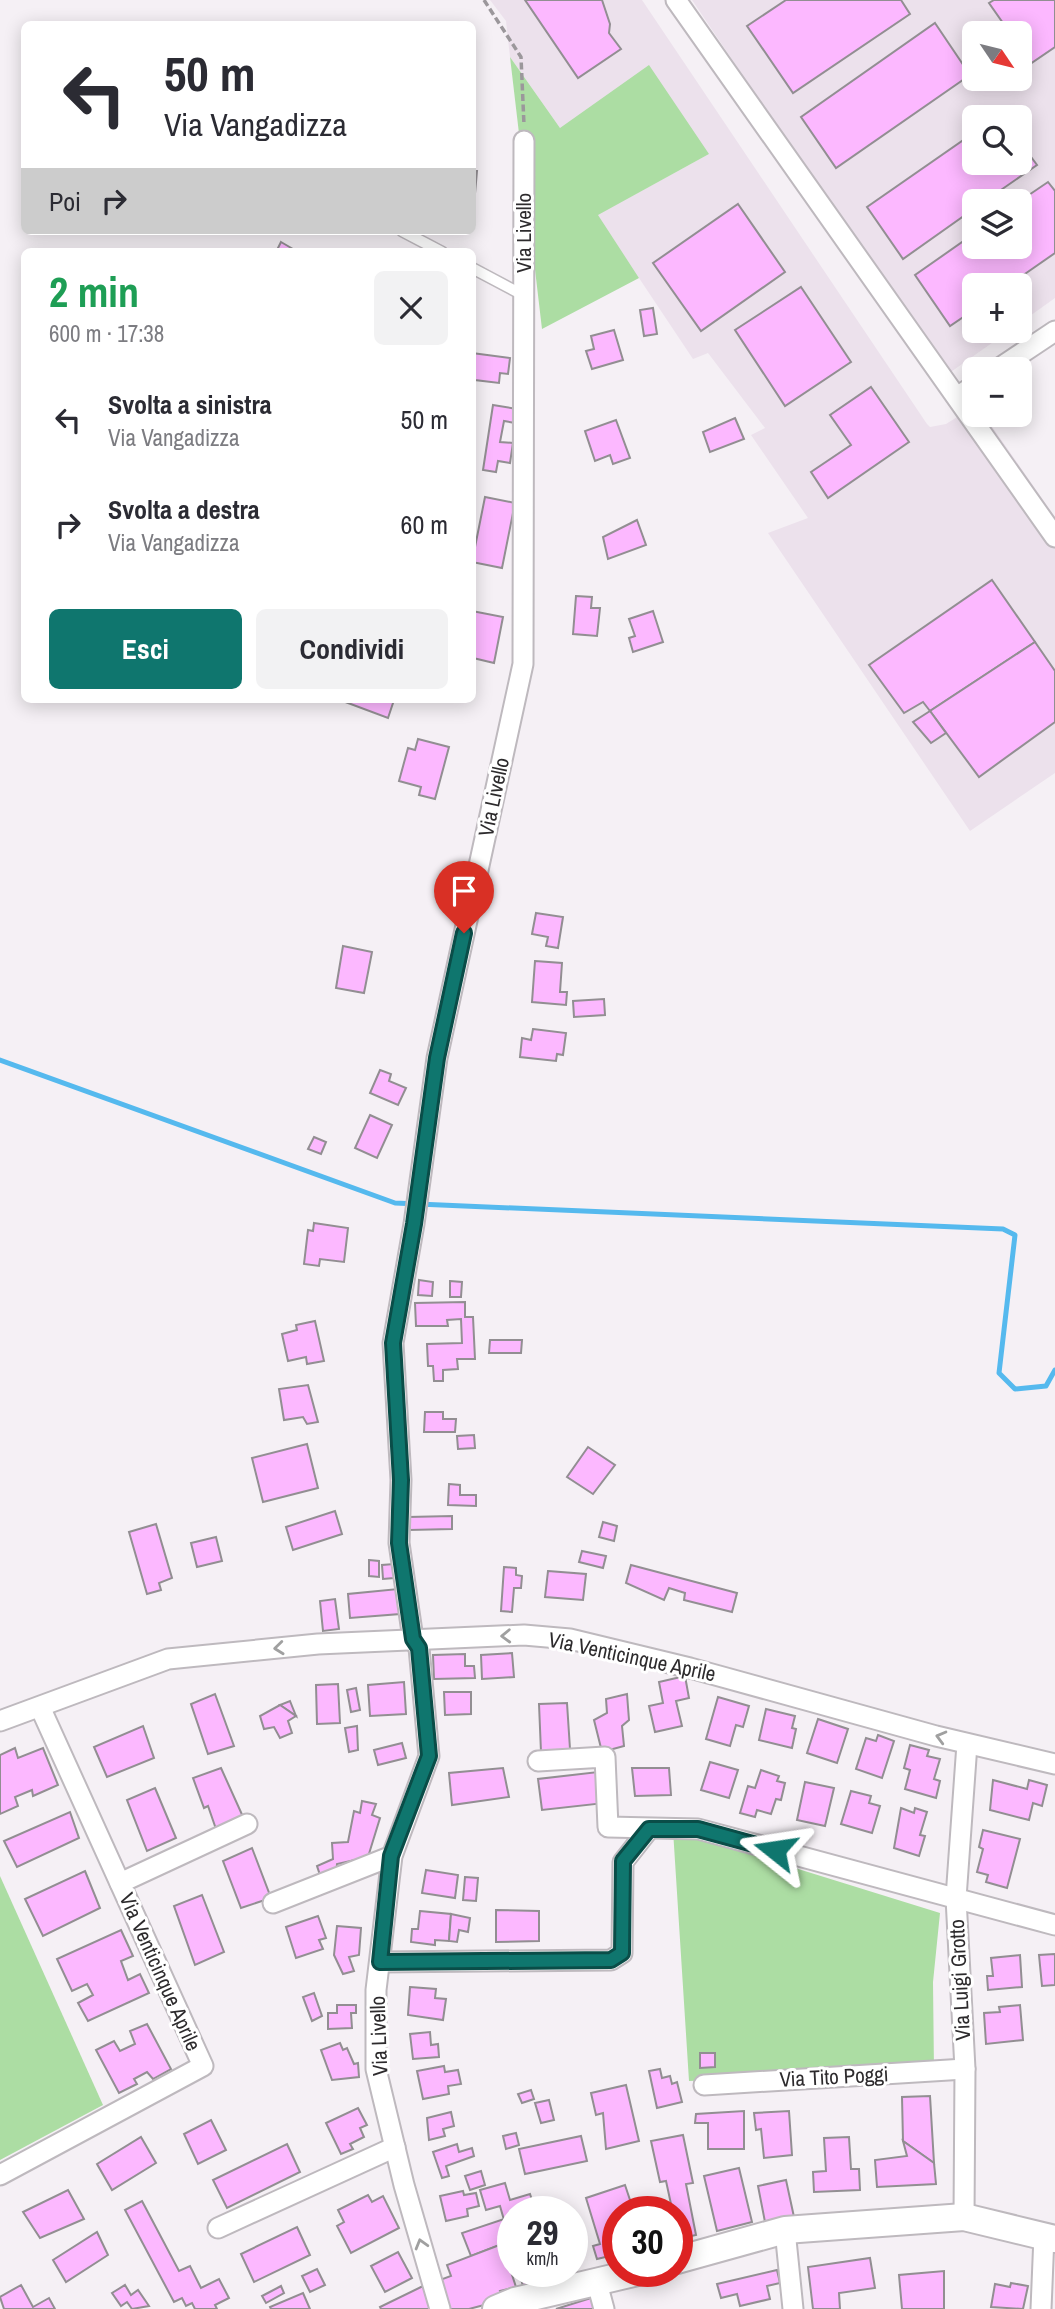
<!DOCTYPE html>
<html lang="it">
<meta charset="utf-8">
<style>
:root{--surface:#fff;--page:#f2f2f3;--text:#2b2b33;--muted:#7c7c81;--accent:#0f766e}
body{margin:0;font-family:"Archivo Narrow",sans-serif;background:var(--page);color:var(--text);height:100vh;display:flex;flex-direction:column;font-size:26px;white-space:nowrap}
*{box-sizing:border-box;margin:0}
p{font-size:23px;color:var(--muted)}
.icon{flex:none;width:38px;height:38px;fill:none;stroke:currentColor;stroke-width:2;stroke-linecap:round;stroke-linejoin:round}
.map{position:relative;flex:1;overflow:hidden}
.panel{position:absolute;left:21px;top:248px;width:455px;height:455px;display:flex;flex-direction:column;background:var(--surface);border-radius:10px;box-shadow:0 4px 18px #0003}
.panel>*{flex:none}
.hud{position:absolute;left:21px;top:21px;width:455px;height:214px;border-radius:10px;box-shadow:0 4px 18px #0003;background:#fff;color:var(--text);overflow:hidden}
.needle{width:46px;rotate:125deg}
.controls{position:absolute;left:962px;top:21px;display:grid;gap:14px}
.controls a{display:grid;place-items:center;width:70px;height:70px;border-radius:10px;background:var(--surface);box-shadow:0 4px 18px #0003;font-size:35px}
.speed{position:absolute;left:497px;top:2196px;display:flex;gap:14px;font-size:35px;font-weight:700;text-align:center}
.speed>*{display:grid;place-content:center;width:91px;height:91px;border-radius:50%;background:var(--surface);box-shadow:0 4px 18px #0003;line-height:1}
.speed small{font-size:18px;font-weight:400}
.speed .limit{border:10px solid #d22;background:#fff;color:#111}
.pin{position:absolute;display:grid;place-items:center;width:60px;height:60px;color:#fff;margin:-72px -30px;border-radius:50% 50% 50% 0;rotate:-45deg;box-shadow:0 0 7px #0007}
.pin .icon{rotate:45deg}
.me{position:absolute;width:77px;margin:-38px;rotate:285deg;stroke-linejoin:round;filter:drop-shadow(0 0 5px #0008)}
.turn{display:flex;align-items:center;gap:24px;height:147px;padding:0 28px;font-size:32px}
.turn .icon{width:91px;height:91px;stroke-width:2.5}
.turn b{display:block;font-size:49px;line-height:60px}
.then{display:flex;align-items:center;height:66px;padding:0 28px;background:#0003;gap:14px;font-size:26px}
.round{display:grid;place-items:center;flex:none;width:74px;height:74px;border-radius:10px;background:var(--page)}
.head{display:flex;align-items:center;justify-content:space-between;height:119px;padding:0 28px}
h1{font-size:42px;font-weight:800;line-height:52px;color:#1e9e55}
.cta{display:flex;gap:14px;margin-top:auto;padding:14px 28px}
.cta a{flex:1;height:80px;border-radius:10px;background:var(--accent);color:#fff;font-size:28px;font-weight:800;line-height:80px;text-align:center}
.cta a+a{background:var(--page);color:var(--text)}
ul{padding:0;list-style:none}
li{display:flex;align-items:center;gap:21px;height:105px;padding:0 28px}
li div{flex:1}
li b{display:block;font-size:26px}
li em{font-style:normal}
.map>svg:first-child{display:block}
.built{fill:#ece1ec;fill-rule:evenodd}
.green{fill:#acdda3}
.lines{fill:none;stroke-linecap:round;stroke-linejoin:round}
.stream{stroke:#55b9ee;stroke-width:5}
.building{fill:#fcb8ff;stroke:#928e92;stroke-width:2}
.lane-casing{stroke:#beb9be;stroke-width:13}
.street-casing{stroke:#beb9be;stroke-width:23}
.secondary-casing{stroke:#beb9be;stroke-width:30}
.path{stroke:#9b979b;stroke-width:3.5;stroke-dasharray:7 3.5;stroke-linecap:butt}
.lane{stroke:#fff;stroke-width:10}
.street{stroke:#fff;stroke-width:19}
.secondary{stroke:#fff;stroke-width:26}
.oneway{stroke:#a0a0a0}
.route-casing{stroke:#0a4d48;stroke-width:18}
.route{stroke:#0f766e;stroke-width:12}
.labels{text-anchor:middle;stroke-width:6;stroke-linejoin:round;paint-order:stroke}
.street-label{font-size:21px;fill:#2d2b2d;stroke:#fff}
</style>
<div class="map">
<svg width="1055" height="2309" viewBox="0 0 1055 2309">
<rect width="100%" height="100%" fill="#f5f0f5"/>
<g class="built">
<polygon points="490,0 642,0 927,424 930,427 946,424 975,406 975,415 984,415 1055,517 1055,773 970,831 768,533 808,518 751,435 765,428 708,353 693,359 597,215 709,154 560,128 510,57 506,21"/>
<path d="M692 0H1055V298L1020 323V285H975V331H1009L945 376ZM975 33H1020V79H975ZM975 117H1020V163H975ZM975 201H1020V247H975Z"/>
</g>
<g class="green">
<polygon points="510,57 560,128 649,65 709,154 598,215 639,278 542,329"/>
<polygon points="673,1830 940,1913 933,1982 934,2071 689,2081"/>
<polygon points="0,1876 103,2105 0,2160"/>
</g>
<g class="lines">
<polyline class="stream" points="0,1060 395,1203 1003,1229 1015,1235 999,1373 1015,1389 1046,1386 1055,1370"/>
</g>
<g class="building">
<polygon points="525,0 602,0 610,24 609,33 621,49 578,78"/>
<polygon points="786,0 901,0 910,14 793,93 747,26"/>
<polygon points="994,0 1055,0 1055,47 1030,64 1020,49 1020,33 1010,33 989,3"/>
<polygon points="935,23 970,75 836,168 801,117"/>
<polygon points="975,132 975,163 1020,163 1020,142 1037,165 985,201 975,201 975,208 903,259 867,207"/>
<polygon points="472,171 477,171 473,216 472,216"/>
<polygon points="1048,182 1055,191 1055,253 1009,285 975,285 975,309 950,326 915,275 975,233 975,247 1020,247 1020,201"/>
<polygon points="738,204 785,272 701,331 653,263"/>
<polygon points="281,242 298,252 276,252"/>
<polygon points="801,287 851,362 785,406 735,330"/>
<polygon points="653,308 657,334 644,336 640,310"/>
<polygon points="614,330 623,360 592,369 586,351 594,349 591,336"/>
<polygon points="472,353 510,358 508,374 500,373 499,383 475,380"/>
<polygon points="871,387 909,442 828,498 811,472 851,445 830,415"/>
<polygon points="493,405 517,409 515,423 504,421 500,442 513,443 510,463 498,461 496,472 483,470"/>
<polygon points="735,418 744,439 710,452 703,432"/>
<polygon points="616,420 630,458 613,464 610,455 595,461 585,431"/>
<polygon points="485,497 515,503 502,568 472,562"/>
<polygon points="637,520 646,545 608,559 603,537"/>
<polygon points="992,580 1035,642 930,711 923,702 904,713 869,665"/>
<polygon points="576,596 592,597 591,608 600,608 597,636 573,634"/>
<polygon points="472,611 503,617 494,663 473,658 472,661"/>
<polygon points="653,611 663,642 633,652 629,638 635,636 629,619"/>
<polygon points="1035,642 1055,671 1055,722 979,777 930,711"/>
<polygon points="340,700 394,700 388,718"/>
<polygon points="930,711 946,733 931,743 913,722"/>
<polygon points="418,739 449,747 435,799 419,795 421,787 399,781 408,748 415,750"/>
<polygon points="536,913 563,917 558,948 546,946 548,937 532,934"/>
<polygon points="343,946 372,952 364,993 336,988"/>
<polygon points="535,961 562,963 560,992 567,992 566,1005 532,1002"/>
<polygon points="604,999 605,1015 574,1017 573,1001"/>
<polygon points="533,1029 566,1033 563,1055 557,1054 556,1061 520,1057 522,1038 531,1040"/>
<polygon points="380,1070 391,1074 389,1081 406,1088 398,1105 370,1093"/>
<polygon points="370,1115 392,1125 377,1158 355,1148"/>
<polygon points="314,1137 326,1142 321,1154 308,1149"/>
<polygon points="314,1223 348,1228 344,1262 320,1259 319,1266 304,1264 308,1230 313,1231"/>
<polygon points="419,1280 433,1282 432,1296 418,1295"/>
<polygon points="450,1281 462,1282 461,1297 450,1297"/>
<polygon points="465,1302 465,1317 473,1317 475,1359 457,1359 458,1369 443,1370 443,1381 434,1381 433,1366 428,1366 427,1344 462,1343 461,1319 447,1320 448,1326 416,1326 415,1303"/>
<polygon points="315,1321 324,1361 307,1364 306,1357 288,1361 282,1334 297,1330 296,1325"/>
<polygon points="490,1340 522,1340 521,1353 489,1353"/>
<polygon points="308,1385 318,1422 307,1424 303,1417 284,1420 279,1389"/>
<polygon points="425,1412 443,1412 443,1419 456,1419 455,1432 424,1432"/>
<polygon points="474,1435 475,1448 458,1449 457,1436"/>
<polygon points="307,1444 318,1488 263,1502 252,1458"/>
<polygon points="588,1447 615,1465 593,1494 567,1477"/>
<polygon points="449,1484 460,1485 460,1495 476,1495 476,1506 448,1505"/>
<polygon points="335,1511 342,1534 293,1550 286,1527"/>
<polygon points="452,1516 452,1529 409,1530 408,1517"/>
<polygon points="603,1522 617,1526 614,1541 599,1537"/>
<polygon points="156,1524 172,1578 159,1583 161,1590 147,1594 129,1532"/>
<polygon points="216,1537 222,1561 197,1567 191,1543"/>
<polygon points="582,1551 606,1556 603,1568 579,1562"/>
<polygon points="369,1560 379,1561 379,1577 369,1576"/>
<polygon points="394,1564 394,1578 383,1579 382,1565"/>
<polygon points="631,1565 737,1593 732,1612 684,1600 685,1593 669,1588 664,1600 626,1583"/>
<polygon points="504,1567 516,1568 516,1575 522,1576 521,1588 514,1588 512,1612 501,1611"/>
<polygon points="548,1571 586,1574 583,1600 545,1597"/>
<polygon points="398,1589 400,1614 350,1618 348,1594"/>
<polygon points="335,1599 339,1629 323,1631 320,1601"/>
<polygon points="512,1653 514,1677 482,1679 481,1655"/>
<polygon points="465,1654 465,1666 474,1666 475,1678 434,1679 433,1655"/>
<polygon points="685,1676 689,1698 676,1701 682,1726 655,1732 649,1706 663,1703 659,1682"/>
<polygon points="404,1682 406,1714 370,1716 368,1685"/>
<polygon points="338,1684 340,1723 317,1724 316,1685"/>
<polygon points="356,1688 360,1710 351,1712 347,1690"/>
<polygon points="444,1692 471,1692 471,1714 445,1715"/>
<polygon points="215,1694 234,1746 208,1754 191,1704"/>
<polygon points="627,1694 629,1720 622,1726 624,1746 602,1752 594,1720 607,1713 606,1699"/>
<polygon points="718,1697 749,1706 743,1727 736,1725 730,1746 706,1739"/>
<polygon points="290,1701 296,1716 280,1705"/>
<polygon points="567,1703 570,1749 541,1752 539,1704"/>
<polygon points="280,1705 296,1716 288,1721 292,1733 280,1738 274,1727 264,1729 260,1716"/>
<polygon points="766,1709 795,1716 792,1728 796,1729 792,1748 759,1740"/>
<polygon points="818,1719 848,1729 837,1763 807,1753"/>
<polygon points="143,1726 154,1758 107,1777 94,1747"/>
<polygon points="357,1726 358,1750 349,1752 345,1728"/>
<polygon points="878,1735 894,1741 882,1778 856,1769 866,1738 876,1741"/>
<polygon points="402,1743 406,1758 378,1765 374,1750"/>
<polygon points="910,1745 929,1750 927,1756 940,1759 934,1779 940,1781 936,1798 905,1789 910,1770 904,1768"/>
<polygon points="15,1748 18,1758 43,1748 58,1785 33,1796 32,1790 15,1797 18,1806 0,1814 0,1755"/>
<polygon points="710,1762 738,1770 729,1798 701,1790"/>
<polygon points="221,1768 244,1819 216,1829 208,1806 204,1808 193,1778"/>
<polygon points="503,1768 509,1797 452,1805 449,1773"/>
<polygon points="632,1768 669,1768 671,1795 635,1796"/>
<polygon points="761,1770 779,1776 777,1781 785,1783 781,1800 776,1799 771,1814 757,1810 755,1817 740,1813 748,1786 755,1788"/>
<polygon points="598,1772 605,1803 542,1810 538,1779"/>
<polygon points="993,1780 1027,1789 1029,1780 1047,1785 1042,1806 1033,1803 1029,1820 990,1810"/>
<polygon points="805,1782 834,1788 825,1826 797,1820"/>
<polygon points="155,1788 176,1838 147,1851 127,1800"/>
<polygon points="851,1791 871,1796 869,1803 880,1806 872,1833 841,1824"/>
<polygon points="362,1801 376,1804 372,1815 380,1818 368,1857 337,1864 336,1875 321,1878 317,1866 333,1859 332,1843 348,1842 354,1811 360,1813"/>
<polygon points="901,1808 914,1813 915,1808 927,1812 920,1835 925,1836 919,1856 894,1848"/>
<polygon points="70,1812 79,1838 17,1867 4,1841"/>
<polygon points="983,1830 1020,1839 1007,1888 986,1882 988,1875 977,1872 983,1849 979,1847"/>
<polygon points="252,1848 271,1898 241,1908 223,1861"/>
<polygon points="426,1870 458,1875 455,1898 422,1893"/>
<polygon points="85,1871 100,1908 43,1936 25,1899"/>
<polygon points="465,1877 478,1878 476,1901 463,1900"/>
<polygon points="202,1895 224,1952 195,1965 174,1906"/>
<polygon points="496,1910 539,1911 539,1941 496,1942"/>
<polygon points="420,1911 451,1914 449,1941 435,1940 435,1945 411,1942 412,1929 418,1929"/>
<polygon points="451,1914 470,1918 468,1932 459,1930 457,1942 449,1941"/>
<polygon points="318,1916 326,1938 319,1940 323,1949 296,1958 286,1927"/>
<polygon points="337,1926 361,1928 359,1955 349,1957 354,1971 343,1974 334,1955"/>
<polygon points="121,1930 133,1956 121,1961 128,1980 140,1974 149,1993 88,2021 78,2003 93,1995 87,1984 72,1991 57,1959"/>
<polygon points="1055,1954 1055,1985 1042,1986 1039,1955"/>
<polygon points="1020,1955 1022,1987 988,1990 987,1976 993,1976 991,1958"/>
<polygon points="410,1987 436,1989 435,1998 446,1999 443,2020 408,2015"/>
<polygon points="314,1993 322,2016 312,2021 303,1997"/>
<polygon points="337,2005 356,2005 356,2013 351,2013 352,2028 328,2029 328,2013 337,2013"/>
<polygon points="1020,2005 1023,2040 986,2044 984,2013 1000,2012 999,2007"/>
<polygon points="147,2024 171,2069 153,2079 147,2072 134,2079 137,2084 119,2093 96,2050 114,2041 120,2051 135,2044 130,2031"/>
<polygon points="430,2032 431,2045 438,2044 439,2057 413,2059 410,2034"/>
<polygon points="340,2043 343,2050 347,2048 354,2064 358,2063 359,2077 332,2080 321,2050"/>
<polygon points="700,2053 715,2053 715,2067 700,2068"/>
<polygon points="444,2066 445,2072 458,2070 461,2084 448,2086 449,2094 423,2099 417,2071"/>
<polygon points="660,2069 662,2078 670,2076 672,2084 677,2082 682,2102 657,2108 649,2071"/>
<polygon points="626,2085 639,2141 606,2149 603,2113 596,2115 591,2093"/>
<polygon points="531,2090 534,2099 522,2103 518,2094"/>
<polygon points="930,2096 934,2163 903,2141 902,2097"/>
<polygon points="549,2100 554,2120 541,2123 535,2103"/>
<polygon points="358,2108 367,2125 360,2128 364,2137 350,2144 353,2149 341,2154 326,2123"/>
<polygon points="744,2111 744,2149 708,2149 708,2123 695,2123 696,2114"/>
<polygon points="789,2111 792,2155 764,2158 761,2129 756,2130 754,2113"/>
<polygon points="451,2112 454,2126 443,2129 445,2136 429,2140 427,2118"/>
<polygon points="211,2120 226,2150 198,2164 184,2134"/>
<polygon points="516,2133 519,2145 506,2149 503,2136"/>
<polygon points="683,2135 693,2183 686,2184 696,2235 677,2239 677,2212 659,2212 658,2207 671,2204 666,2181 660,2182 651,2141"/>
<polygon points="581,2136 587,2161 525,2174 519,2149"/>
<polygon points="141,2137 156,2163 112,2190 97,2164"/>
<polygon points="849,2137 851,2169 859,2169 860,2190 814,2192 813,2172 826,2171 824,2138"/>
<polygon points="903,2141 934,2163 936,2184 877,2187 875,2160 907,2156"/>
<polygon points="287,2144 300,2172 227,2208 213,2180"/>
<polygon points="457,2144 459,2152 472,2148 474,2156 446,2166 449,2176 442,2178 433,2152"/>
<polygon points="739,2168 752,2222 717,2231 704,2176"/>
<polygon points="481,2171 485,2185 470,2190 465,2176"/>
<polygon points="786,2180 794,2217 765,2222 758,2186"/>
<polygon points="505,2183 510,2200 530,2194 534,2206 521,2209 522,2212 513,2212 513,2241 510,2241 500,2206 486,2210 480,2190"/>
<polygon points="625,2185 634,2212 618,2212 618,2254 597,2259 593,2246 600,2244 586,2198"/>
<polygon points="68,2190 84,2219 40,2238 23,2212"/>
<polygon points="463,2191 464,2195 476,2193 479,2206 467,2209 468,2216 446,2221 440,2196"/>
<polygon points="368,2195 372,2202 383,2196 399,2228 351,2253 337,2226 344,2222 338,2210"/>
<polygon points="142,2201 179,2271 190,2266 201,2288 219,2279 229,2298 215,2305 217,2309 195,2309 192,2303 186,2306 182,2298 174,2302 125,2210"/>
<polygon points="504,2219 510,2241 471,2256 462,2233"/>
<polygon points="297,2227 310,2255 254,2282 241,2254"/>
<polygon points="97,2232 108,2255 66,2282 53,2260"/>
<polygon points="502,2244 516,2287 500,2291 503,2300 469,2309 447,2309 437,2281 451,2276 447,2265"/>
<polygon points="398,2252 412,2278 385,2292 371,2266"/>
<polygon points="870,2258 875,2288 839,2293 840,2309 813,2309 808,2267"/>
<polygon points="572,2268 573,2272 523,2286 519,2272 572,2272"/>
<polygon points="317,2269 325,2285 310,2292 302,2276"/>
<polygon points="777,2270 780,2283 767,2286 770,2299 740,2306 737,2294 721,2298 717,2284"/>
<polygon points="944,2271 944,2309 902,2309 899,2275"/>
<polygon points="1011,2283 1028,2286 1023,2309 991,2307 995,2284 1010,2287"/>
<polygon points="21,2285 33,2307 49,2298 55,2309 4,2309 0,2297"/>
<polygon points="125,2285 131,2295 138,2290 149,2306 132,2309 127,2302 121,2306 112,2293"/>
<polygon points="281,2286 284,2293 266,2303 262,2296"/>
<polygon points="423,2286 430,2309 381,2309 380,2307"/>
<polygon points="303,2293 310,2309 271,2309 270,2307"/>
<polygon points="591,2298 597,2309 556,2309"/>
</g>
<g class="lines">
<g class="lane-casing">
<g id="lane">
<polyline points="402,231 442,252"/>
<polyline points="472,268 523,295"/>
</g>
</g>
<g class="street-casing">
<g id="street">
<polyline points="676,0 1055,537"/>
<polyline points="998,369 1055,331"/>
<polyline points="957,397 975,385"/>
<polyline points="0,1721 168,1659 318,1644 524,1635 570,1639 690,1668 936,1736 1055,1764"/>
<polyline points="538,1761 605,1757 608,1827 698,1829 1055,1925"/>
<polyline points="120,1883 247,1824"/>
<polyline points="273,1903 392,1856"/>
<polyline points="380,1962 611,1960 622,1953 623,1862 649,1829"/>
<polyline points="704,2085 965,2069"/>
<polyline points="0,2175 203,2066 40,1707"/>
<polyline points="964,2217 965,2069 956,1898 967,1744"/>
<polyline points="218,2228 395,2147"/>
<polyline points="785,2230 793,2309"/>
<polyline points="597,2283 604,2309"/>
<polyline points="440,2309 404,2185 376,2069 376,1990 392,1856 429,1756 419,1648 413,1639 399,1543 401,1480 393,1343 414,1224 437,1058 523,664 524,141"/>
<polyline points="1041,2309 1044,2236"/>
</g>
</g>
<g class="secondary-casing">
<g id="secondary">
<polyline points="677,2260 785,2230 964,2217 1055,2239"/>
<polyline points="496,2309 515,2301 638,2272"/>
</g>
</g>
<polyline class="path" points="484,0 521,57 524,125"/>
<use href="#lane" class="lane"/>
<use href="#street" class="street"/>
<use href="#secondary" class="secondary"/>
</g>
<defs><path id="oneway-chevron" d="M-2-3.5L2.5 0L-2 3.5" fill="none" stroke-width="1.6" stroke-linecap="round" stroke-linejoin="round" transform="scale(1.75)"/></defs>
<g class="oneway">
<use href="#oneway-chevron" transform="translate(506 1636) rotate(178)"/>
<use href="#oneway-chevron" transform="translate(279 1648) rotate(174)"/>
<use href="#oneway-chevron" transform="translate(941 1737) rotate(-165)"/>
<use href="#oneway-chevron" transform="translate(421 2244) rotate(-106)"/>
</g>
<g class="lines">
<g class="route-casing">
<polyline id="route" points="464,933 437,1058 414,1224 393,1343 401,1480 399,1543 413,1639 419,1648 429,1756 391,1856 380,1962 611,1960 622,1953 623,1861 649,1829 698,1829 775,1850"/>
</g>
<use href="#route" class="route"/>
</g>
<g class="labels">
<g class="street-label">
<text transform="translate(524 233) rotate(-90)" y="7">Via Livello</text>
<text transform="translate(494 797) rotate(-78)" y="7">Via Livello</text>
<text transform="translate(632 1657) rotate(12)" y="7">Via Venticinque Aprile</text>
<text transform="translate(160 1972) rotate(66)" y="7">Via Venticinque Aprile</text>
<text transform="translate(960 1980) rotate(-93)" y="7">Via Luigi Grotto</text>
<text transform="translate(379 2036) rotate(-92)" y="7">Via Livello</text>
<text transform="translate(834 2077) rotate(-3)" y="7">Via Tito Poggi</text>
</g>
</g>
</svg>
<div class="controls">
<a><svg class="needle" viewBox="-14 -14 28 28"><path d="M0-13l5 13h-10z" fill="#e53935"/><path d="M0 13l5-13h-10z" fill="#7c7c81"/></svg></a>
<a><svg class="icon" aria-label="search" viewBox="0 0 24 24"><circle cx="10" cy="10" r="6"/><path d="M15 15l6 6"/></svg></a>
<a><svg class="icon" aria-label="layers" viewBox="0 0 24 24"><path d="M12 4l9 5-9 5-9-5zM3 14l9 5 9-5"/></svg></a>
<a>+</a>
<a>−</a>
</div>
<div class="speed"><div>29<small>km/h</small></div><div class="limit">30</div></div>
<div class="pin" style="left:464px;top:933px;background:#d93025"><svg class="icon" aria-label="arrive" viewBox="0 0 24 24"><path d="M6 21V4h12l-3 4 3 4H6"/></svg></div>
<svg class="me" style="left:775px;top:1850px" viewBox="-20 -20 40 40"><path d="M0-17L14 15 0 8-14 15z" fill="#0f766e" stroke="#fff" stroke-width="4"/></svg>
<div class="hud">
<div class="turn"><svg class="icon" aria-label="left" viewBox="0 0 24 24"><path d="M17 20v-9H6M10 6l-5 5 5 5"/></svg><div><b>50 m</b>Via Vangadizza</div></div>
<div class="then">Poi<svg class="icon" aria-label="right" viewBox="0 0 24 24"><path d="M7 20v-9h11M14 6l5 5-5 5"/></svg></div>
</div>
<section class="panel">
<div class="head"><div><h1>2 min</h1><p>600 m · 17:38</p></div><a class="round"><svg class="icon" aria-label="close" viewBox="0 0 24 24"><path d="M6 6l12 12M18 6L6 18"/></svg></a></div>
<ul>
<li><svg class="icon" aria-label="left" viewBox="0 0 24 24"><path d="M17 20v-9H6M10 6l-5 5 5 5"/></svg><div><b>Svolta a sinistra</b><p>Via Vangadizza</p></div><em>50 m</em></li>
<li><svg class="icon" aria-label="right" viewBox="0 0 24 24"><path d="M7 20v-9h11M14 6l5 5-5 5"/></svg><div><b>Svolta a destra</b><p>Via Vangadizza</p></div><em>60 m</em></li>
</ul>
<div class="cta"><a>Esci</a><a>Condividi</a></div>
</section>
</div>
